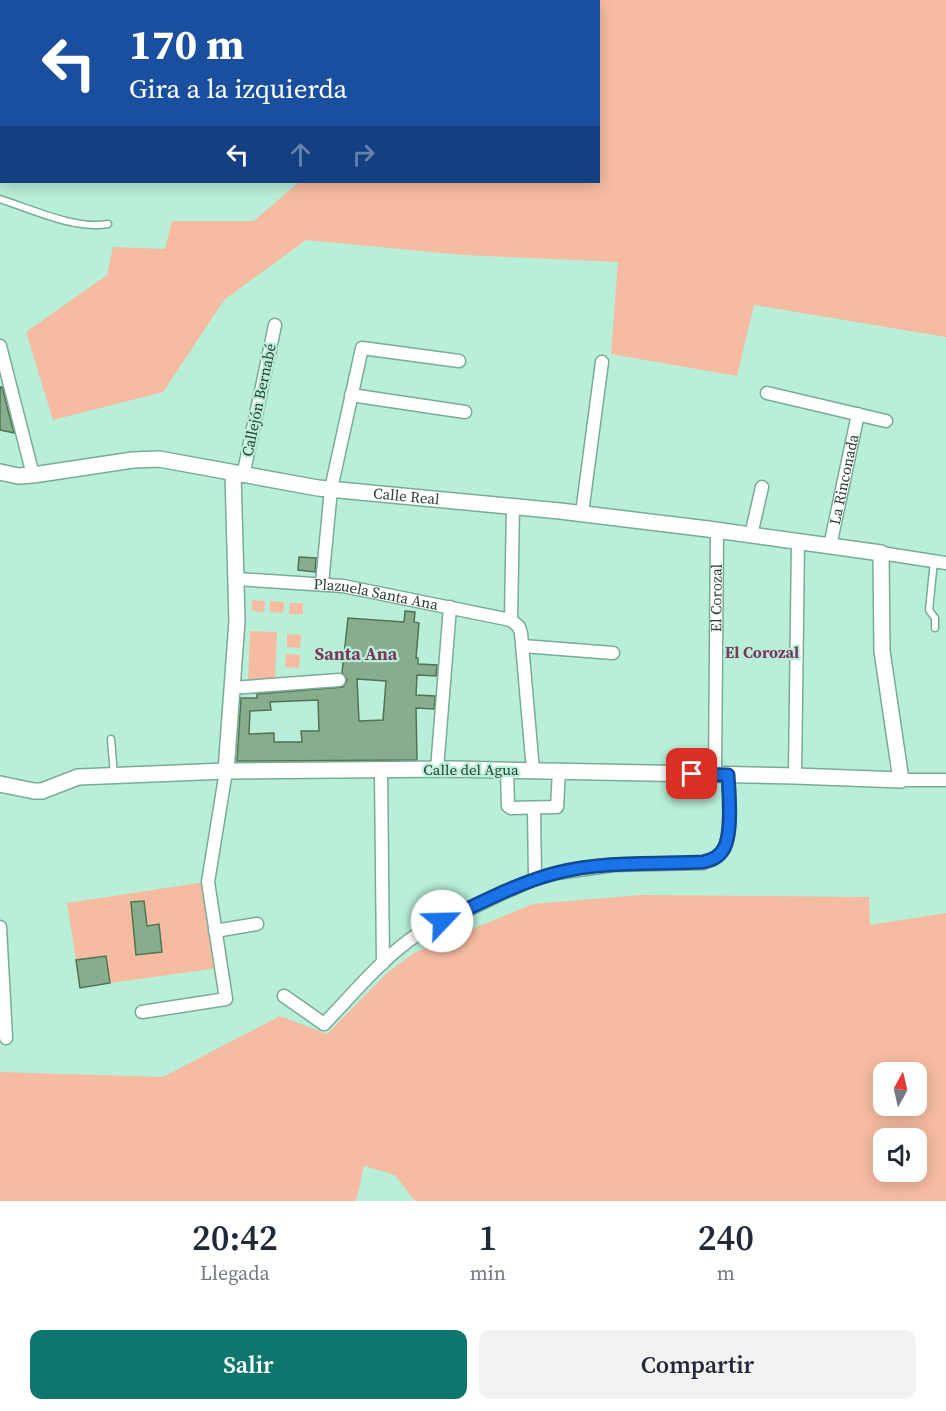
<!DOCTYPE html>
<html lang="es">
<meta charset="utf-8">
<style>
:root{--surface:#fff;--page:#f2f2f3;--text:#1f2937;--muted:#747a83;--accent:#0f766e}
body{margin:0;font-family:"Source Serif 4",serif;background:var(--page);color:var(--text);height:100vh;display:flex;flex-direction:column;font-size:22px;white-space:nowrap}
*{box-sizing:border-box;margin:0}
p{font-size:20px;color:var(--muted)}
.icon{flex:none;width:33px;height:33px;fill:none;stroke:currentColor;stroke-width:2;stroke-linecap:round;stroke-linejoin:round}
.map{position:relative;height:1201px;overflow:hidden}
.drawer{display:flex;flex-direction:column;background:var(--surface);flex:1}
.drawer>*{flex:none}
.top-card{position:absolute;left:0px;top:0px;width:600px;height:183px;box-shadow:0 3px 15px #0003;background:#1a4fa0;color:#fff;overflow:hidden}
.needle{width:39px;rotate:8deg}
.controls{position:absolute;left:873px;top:1062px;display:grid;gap:12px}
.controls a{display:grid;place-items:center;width:54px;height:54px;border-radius:12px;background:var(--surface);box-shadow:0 3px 15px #0003;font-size:30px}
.pin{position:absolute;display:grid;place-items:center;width:51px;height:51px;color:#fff;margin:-26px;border-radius:12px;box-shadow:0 3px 9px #0006}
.me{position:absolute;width:66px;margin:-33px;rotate:66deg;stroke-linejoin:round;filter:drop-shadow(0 0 4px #0008)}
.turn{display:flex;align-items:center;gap:21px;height:126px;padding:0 30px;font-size:27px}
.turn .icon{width:78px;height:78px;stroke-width:2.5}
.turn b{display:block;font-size:42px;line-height:51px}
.lanes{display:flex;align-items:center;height:57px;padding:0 30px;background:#0003;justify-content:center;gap:30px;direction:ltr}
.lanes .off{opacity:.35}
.eta{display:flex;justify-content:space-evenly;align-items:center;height:102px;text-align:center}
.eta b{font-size:36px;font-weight:600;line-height:42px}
.cta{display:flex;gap:12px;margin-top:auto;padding:12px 30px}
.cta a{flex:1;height:69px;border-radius:12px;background:var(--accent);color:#fff;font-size:24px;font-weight:600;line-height:69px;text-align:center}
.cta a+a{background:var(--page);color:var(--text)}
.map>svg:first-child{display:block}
.green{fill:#f6bca1;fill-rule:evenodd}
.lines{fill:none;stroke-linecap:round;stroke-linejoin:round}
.stream{stroke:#d68eb4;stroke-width:4}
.building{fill:#88ad8c;stroke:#517354;stroke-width:1.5;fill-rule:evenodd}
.service-casing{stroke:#79ac97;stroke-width:9}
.minor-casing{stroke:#79ac97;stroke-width:15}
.tertiary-casing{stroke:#79ac97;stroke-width:18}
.secondary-casing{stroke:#79ac97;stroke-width:20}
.service{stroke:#fff;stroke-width:6}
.minor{stroke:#fff;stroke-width:12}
.tertiary{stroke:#fff;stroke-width:15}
.secondary{stroke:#fff;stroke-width:16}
.route-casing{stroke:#114b97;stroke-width:15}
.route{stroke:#1a73e8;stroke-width:10}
.labels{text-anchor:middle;stroke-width:4.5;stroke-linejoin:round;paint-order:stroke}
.street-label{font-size:15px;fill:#283e35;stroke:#b9eed8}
.neighbourhood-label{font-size:16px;font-weight:bold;fill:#7a3a5e;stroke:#b9eed8}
.quarter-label{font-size:18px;font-weight:bold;fill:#7a3a5e;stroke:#b9eed8}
</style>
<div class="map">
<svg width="946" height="1201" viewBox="0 0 946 1201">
<rect width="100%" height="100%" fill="#b9eed8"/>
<g class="green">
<polygon points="465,0 946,0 946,337 754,305 737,376 611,354 618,262 463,255 306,240 224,300 163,392 53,420 26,332 107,275 113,247 165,249 172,221 254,221 299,182 598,182 598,2 465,1"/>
<polygon points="252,600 265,601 264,612 252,611"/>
<polygon points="270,601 284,602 283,613 270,612"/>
<polygon points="290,603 303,603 303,614 289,614"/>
<polygon points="250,631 277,632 275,681 248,679"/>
<polygon points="287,634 301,635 300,648 287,647"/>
<polygon points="286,654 300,655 299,668 285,667"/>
<polygon points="205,882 218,968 110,983 106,956 76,960 67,903"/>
<path d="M640 895 869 897 870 925 946 913V1201H415L395 1175 364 1166 356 1201H0V1072L163 1077 280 1016 327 1034 386 974 414 953 533 904ZM916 1072V1106H884V1072ZM916 1138V1172H884V1138Z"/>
</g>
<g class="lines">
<g class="stream">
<polyline points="27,2 28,0"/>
<polyline points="0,30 2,29"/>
</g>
</g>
<g class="building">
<polygon points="0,387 2,387 14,433 0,430"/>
<polygon points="299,557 316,558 315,572 298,570"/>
<path d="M405 611 415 612 414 622 419 623 416 658H418V664L437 665 436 676 417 675 416 695 435 696 434 709 416 708 417 760 237 761 241 698H257V694L343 687 347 680 342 673 348 618 404 622ZM357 679 386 681 383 720 359 721ZM318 700 319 731H301L302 742H274V733L249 734 250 711 271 710 270 702Z"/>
<polygon points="144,901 147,926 159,924 162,952 136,955 131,902"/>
<polygon points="106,956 110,983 80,988 76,960"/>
</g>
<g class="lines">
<g class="service-casing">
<g id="service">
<path d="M0 199C31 209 76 230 108 224"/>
<polyline points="934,561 929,610 935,618 935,628"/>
<polyline points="111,739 114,775"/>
</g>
</g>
<g class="minor-casing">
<g id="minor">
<polyline points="0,346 33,475"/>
<polyline points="767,393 886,421"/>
<polyline points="351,395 465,412"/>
<polyline points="243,476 275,325"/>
<polyline points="513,506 511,620 519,627 521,633 533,770"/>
<polyline points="582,513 602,362"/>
<polyline points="751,535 762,487"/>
<path id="s1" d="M830 546 858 414"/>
<polyline points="881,553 946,563"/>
<path id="s2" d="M237 579 343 586 511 620"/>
<polyline points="322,584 331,489 362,348 459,361"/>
<polyline points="523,646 613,653"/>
<polyline points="232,688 339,680"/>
<polyline points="437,769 450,607"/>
<polyline points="381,770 383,963"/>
<polyline points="507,770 508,806 511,808 557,807 559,771"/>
<path id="s3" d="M715 774 717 530"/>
<polyline points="795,776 798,541"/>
<polyline points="901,780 946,780"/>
<polyline points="534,808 535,879"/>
<polyline points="0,927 6,1038"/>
<polyline points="215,931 257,924"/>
<path d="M284 996 324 1024C354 993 382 958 418 934L501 894 535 879 557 873 614 865 703 863C711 860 718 858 723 850 733 835 729 793 728 775"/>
<polyline points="142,1012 226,999 208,882 226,771"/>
</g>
</g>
<g class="tertiary-casing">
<g id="tertiary">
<path id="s4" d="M0 472 18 476 33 475 133 460 159 459 318 488 560 511 708 529 881 553 882 651 901 780 795 776 450 769 226 771 78 777 42 791H34L0 784"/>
<polyline points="226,771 237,621 233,473"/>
</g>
</g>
<g class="secondary-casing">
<g id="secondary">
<polyline points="50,2 51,0"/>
<polyline points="0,50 2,49"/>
</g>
</g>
<use href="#service" class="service"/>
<use href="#minor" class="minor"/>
<use href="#tertiary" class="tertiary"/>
<use href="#secondary" class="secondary"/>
</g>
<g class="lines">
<g class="route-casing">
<path id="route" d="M442 921C479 904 517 883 556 873 603 861 655 864 703 862 711 860 718 858 723 850 733 835 729 793 728 775L692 774"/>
</g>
<use href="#route" class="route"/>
</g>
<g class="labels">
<g class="street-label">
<text transform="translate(259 400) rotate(-78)" y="5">Callejón Bernabé</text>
<text dy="5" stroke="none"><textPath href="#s1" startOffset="68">La Rinconada</textPath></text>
<text dy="5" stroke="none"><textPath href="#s4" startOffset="411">Calle Real</textPath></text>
<text dy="5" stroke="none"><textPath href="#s2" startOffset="140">Plazuela Santa Ana</textPath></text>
<text dy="5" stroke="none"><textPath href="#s3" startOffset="176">El Corozal</textPath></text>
<text x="471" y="775">Calle del Agua</text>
</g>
<g class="neighbourhood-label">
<text x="762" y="658">El Corozal</text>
</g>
<g class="quarter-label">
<text x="356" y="660">Santa Ana</text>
</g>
</g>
</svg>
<div class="controls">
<a><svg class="needle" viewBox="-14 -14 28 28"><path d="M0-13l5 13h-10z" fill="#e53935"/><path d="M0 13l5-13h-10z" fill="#747a83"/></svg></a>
<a><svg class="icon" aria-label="sound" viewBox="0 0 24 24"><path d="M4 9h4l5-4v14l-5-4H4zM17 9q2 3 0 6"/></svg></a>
</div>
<div class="pin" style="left:692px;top:774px;background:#d93025"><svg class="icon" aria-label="arrive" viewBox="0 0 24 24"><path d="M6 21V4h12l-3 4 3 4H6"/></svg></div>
<svg class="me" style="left:442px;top:921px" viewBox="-20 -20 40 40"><circle r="19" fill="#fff"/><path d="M0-13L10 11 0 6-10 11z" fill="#1a73e8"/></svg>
<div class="top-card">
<div class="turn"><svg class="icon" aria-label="left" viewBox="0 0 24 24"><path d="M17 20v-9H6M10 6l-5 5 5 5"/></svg><div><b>170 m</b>Gira a la izquierda</div></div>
<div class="lanes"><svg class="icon" aria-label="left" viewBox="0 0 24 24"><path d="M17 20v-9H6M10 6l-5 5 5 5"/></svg><svg class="icon off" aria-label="ahead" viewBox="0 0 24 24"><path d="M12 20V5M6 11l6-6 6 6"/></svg><svg class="icon off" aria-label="right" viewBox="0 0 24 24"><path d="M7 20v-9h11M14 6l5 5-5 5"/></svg></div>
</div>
</div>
<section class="drawer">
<div class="eta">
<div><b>20:42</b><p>Llegada</p></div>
<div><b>1</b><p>min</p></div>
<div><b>240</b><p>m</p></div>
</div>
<div class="cta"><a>Salir</a><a>Compartir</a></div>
</section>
